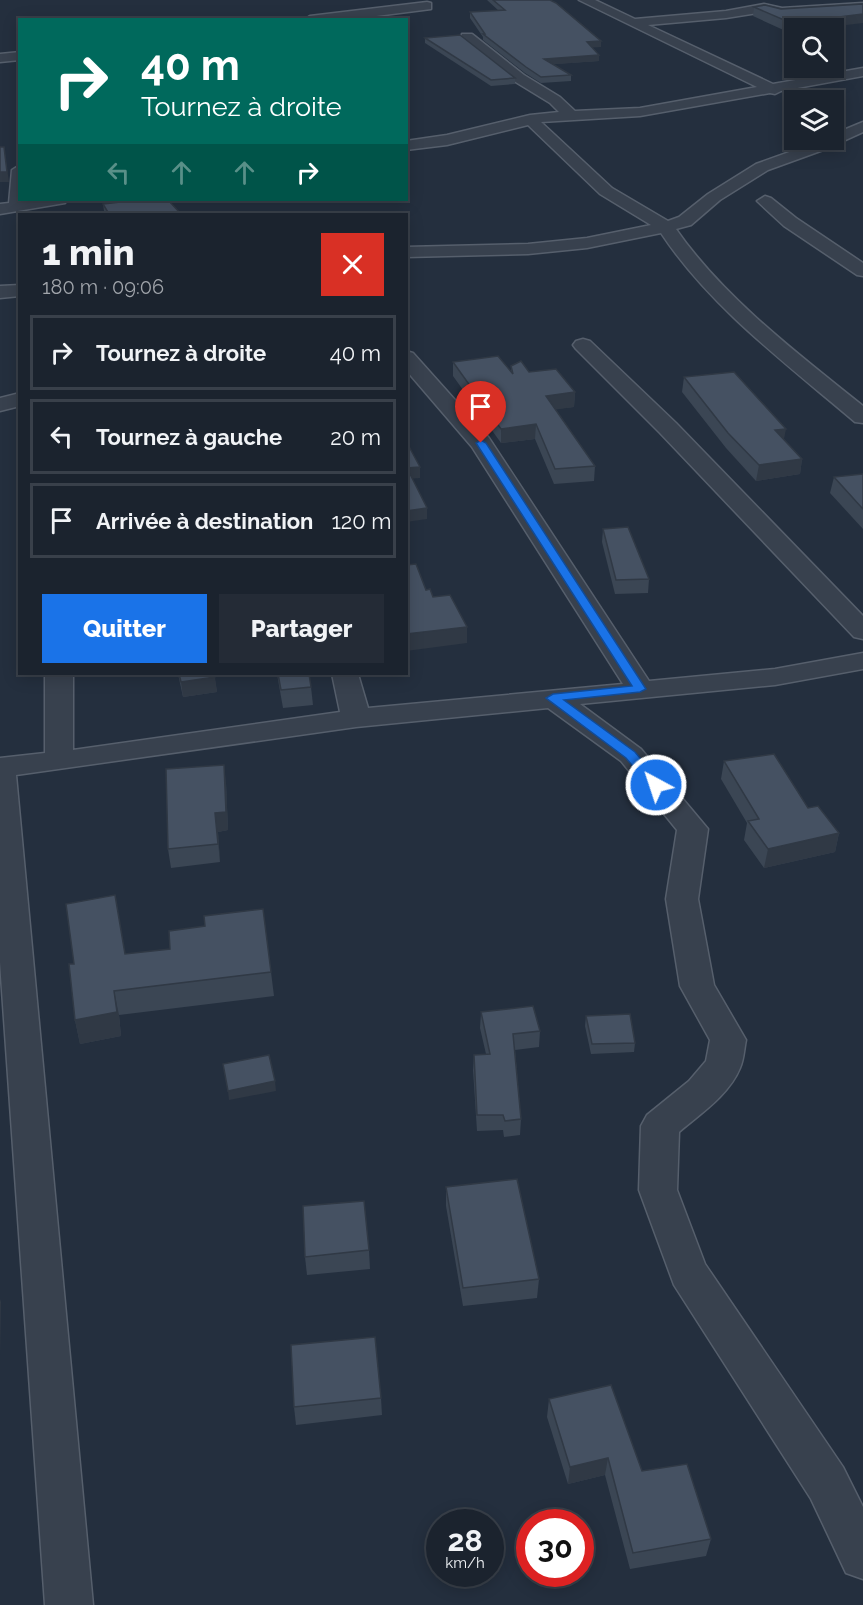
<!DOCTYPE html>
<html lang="fr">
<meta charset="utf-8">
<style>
:root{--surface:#1b232e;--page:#242b36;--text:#f1f3f6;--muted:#a0a4aa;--line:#39404a;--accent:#1a73e8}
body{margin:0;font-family:Raleway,sans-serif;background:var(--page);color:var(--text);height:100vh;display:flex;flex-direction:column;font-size:22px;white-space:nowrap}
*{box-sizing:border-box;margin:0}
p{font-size:20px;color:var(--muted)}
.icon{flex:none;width:33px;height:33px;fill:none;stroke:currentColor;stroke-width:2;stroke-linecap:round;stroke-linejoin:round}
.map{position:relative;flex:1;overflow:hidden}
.details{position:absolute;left:18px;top:213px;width:390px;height:462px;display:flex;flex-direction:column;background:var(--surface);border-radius:0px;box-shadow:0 3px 15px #0003,0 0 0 2px var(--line)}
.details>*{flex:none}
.hud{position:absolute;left:18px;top:18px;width:390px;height:183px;border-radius:0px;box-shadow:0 3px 15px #0003,0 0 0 2px var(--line);background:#00695c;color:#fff;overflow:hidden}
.buttons{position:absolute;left:784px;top:18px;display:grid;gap:12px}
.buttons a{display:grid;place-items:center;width:60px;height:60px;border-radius:0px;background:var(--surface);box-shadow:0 3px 15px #0003,0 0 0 2px var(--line);font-size:30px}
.speed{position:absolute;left:426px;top:1509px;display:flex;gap:12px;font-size:30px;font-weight:700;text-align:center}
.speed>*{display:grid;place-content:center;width:78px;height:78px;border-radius:50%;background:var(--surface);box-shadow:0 3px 15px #0003,0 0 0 2px var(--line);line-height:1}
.speed small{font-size:15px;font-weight:400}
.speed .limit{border:9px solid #d22;background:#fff;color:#111}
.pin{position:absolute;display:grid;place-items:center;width:51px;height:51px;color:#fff;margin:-62px -26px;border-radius:50% 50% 50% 0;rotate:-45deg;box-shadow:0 0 6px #0007}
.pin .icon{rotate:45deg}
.me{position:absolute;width:66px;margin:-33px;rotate:320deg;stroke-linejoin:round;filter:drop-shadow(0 0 4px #0008)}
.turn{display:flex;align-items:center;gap:21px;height:126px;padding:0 24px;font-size:27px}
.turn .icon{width:78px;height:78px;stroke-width:2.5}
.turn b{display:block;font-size:42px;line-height:51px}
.lanes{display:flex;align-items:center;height:57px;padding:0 24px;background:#0003;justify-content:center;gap:30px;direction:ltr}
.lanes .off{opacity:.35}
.round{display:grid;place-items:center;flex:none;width:63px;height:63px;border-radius:0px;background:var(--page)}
.headline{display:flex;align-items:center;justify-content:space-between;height:102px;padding:0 24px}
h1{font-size:36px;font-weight:800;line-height:45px}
.action{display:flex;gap:12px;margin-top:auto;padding:12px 24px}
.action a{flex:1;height:69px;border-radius:0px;background:var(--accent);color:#fff;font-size:24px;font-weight:800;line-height:69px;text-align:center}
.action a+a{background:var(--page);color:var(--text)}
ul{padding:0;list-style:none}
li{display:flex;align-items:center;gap:18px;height:75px;margin:0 12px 9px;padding:0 12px;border:3px solid var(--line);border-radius:0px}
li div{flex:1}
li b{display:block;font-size:22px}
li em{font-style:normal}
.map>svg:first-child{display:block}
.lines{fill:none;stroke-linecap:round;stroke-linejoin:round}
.street-casing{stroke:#565f6c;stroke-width:3}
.street{fill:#38414e;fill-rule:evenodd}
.wall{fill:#3b4654}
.shaded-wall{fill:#303945}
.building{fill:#455162;stroke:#303945;stroke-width:1.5}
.route{fill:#1a73e8;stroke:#114b97;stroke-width:1.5}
</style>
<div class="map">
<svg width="863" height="1605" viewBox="0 0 863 1605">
<rect width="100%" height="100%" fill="#242f3e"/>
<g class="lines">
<g class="street-casing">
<g id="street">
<path d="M579 0H595L635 19 726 11 764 4 782 8 863 3V11L780 16 764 12 726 18 648 25 773 84 863 68V76L781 91 775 94 770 93 640 116 541 122 612 188 668 221 679 217 708 194 756 164 823 140H834V134L863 122V132L826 149 768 170 720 200 691 225 676 229C723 297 799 355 863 406V423L855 422C788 365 710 307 661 233L587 248 528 254 406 257V247L528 244 587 238 651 225 600 194 528 125 447 145 406 150V141L447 135 530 115 559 112 550 103 514 81 462 40 461 37 462 34H472L524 75 560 97 575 111 640 108 757 87Z"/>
<polygon points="427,2 431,3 431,9 345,20 304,20 310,16"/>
<polygon points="20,52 20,60 0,62 0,54"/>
<polygon points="20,165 20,200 67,200 65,203 0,214 0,204 9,203 12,170"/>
<polygon points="765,196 771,198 796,218 863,263 863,276 857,275 784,226 757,201"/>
<polygon points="20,285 20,296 0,298 0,286"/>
<polygon points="583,339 590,341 676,423 863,616 863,639 854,637 660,433 576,349 573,345 576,341"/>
<path d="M406 351 413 353 489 438 649 681 775 669 863 653V669L775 685 580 704 641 749 708 829 698 899 714 985 746 1040C744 1049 744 1059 740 1068 729 1095 700 1114 679 1132L677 1190 705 1264 843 1467 863 1507V1579L846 1573 811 1499 674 1285 639 1190 641 1126 647 1115 689 1081 706 1061 710 1040 680 986 666 899 677 830 621 761 548 708 356 727 16 775 93 1605H45L0 962V758L45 753V674H73V750L340 712 332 674H358L368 708 623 684 472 447 406 370Z"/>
<polygon points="20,393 20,406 0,411 0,398"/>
</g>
</g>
<use href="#street" class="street"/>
</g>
<g class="wall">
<polygon points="487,0 550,0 601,47 592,47 599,61 553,64 571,75 571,81 541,83 525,73 483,40 483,37 470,18 470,12 499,11"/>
<polygon points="754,7 781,9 795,28 795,32 790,33 753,16"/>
<polygon points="425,38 515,78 515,84 491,86 425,43"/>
<polygon points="103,204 181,214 106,214 104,211"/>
<polygon points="453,362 511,371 511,366 529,372 575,392 574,407 555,409 595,466 594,481 554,484 535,439 501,443 453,376"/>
<polygon points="684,377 802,459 800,474 756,481 726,448 682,392"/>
<polygon points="863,474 863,529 830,493 834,477"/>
<polygon points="603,529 649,579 648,593 615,594 602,542"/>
<polygon points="178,674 214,674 217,692 183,697"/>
<polygon points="277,674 309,674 311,687 313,705 283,708"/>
<polygon points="724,761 808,808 839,833 835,852 764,868 744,840 747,823 721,779"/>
<polygon points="226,783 228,830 218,832 220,862 171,868 168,849"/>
<polygon points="126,954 271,972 274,996 119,1015 121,1036 80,1044 75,1020"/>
<polygon points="481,1012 540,1031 539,1047 515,1050 521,1119 520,1135 504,1137 503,1130 477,1131 473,1070 474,1055 486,1054 480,1028"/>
<polygon points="586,1016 635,1043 634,1052 591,1054 585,1026"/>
<polygon points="446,1187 539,1279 537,1298 463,1306 446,1206"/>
<polygon points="369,1250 370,1269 307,1275 305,1257"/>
<polygon points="381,1398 382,1415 296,1425 294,1407"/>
<polygon points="549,1399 642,1471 711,1539 706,1556 630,1569 605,1475 568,1484 547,1417"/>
</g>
<g class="shaded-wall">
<polygon points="863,14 863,23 821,28 795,28 795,32 790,33 791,23"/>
<polygon points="601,41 601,47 586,48 587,42"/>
<polygon points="599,55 599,61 544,65 544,59"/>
<polygon points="4,147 9,182 0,182 0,172"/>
<polygon points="575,392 574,407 545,411 546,396"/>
<polygon points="536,424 535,439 501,443 501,429"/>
<polygon points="786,429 783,444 775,430"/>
<polygon points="802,459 800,474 756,481 759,465"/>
<polygon points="420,467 420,478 407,479 407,468"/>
<polygon points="427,508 427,519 406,522 406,511"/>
<polygon points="467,627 467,643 406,651 406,634"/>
<polygon points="215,677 217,692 183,697 181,682"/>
<polygon points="224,765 226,783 228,830 218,832 220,862 215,813"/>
<polygon points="839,833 835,852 764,868 768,849"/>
<polygon points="114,991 119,1015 121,1036 80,1044 75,1020"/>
<polygon points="275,1081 276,1091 229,1100 228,1091"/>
<polygon points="0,1299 1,1302 0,1356"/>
<polygon points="608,1458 605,1475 568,1484 570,1467"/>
</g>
<g class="building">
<polygon points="493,0 550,0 556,3 601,41 587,42 599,55 544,59 571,75 541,77 526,67 483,34 485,34 470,12 505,10"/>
<polygon points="863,4 863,14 791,23 754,7 765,5 781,9"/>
<polygon points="460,35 515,78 491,80 425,38"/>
<polygon points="0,147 4,147 7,172 0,172"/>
<polygon points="138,200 168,200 181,214 109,214 103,204"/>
<polygon points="498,356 513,374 511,366 521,361 529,372 556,369 575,392 546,396 595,466 555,469 536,424 501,429 453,362"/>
<polygon points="734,372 786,429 775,430 802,459 759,465 728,433 684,377"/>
<polygon points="406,441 420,467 407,468 427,508 406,511"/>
<polygon points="863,474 863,509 834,477"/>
<polygon points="628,527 649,579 616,580 603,529"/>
<polygon points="416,564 426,590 430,589 433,597 450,595 467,627 406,634 406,565"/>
<polygon points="179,674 214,674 215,677 181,682"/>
<polygon points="278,674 309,674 311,687 281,690"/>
<polygon points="774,754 808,808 818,806 839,833 768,849 748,821 759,819 724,761"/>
<polygon points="224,765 226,812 215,813 218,844 168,849 166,769"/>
<polygon points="115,895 125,954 170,949 169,931 205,926 204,916 263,909 271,972 114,991 117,1012 75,1020 69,964 74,964 66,904"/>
<polygon points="533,1006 540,1031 513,1034 521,1119 505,1121 503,1115 477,1115 474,1055 490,1054 481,1012"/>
<polygon points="630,1014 635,1043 592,1044 586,1016"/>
<polygon points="269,1055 275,1081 228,1091 223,1064"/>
<polygon points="517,1179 539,1279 463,1288 446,1187"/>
<polygon points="364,1201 369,1250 305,1257 303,1206"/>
<polygon points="375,1337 381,1398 294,1407 291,1345"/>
<polygon points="611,1385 642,1471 687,1464 711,1539 633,1553 608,1458 570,1467 549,1399"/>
</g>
<polygon class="route" points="481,440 486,443 646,689 640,692 564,700 635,752 660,782 662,785 660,788 651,788 626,758 546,698 553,694 632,686 476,443"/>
</svg>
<div class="buttons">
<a><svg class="icon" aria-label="search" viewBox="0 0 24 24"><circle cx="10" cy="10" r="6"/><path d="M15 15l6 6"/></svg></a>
<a><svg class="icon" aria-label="layers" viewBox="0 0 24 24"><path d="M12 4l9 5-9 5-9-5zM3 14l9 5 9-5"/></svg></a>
</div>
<div class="speed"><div>28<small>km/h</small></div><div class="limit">30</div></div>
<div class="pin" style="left:481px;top:443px;background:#d93025"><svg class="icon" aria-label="arrive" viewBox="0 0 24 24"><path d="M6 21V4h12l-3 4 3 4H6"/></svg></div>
<svg class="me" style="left:656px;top:785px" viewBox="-20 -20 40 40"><circle r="17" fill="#1a73e8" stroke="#fff" stroke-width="3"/><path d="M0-11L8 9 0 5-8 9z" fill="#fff"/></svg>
<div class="hud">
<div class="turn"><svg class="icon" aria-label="right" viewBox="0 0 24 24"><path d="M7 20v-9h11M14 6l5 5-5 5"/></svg><div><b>40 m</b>Tournez à droite</div></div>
<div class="lanes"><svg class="icon off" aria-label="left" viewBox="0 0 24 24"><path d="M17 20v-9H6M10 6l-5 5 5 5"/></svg><svg class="icon off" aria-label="ahead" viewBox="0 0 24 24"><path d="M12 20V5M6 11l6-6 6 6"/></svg><svg class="icon off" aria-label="ahead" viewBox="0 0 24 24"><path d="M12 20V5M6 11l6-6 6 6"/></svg><svg class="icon" aria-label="right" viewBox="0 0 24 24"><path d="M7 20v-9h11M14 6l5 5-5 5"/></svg></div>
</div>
<section class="details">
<div class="headline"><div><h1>1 min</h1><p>180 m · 09:06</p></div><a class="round" style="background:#d93025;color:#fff"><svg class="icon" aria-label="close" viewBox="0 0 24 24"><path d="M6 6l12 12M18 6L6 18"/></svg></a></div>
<ul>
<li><svg class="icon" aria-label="right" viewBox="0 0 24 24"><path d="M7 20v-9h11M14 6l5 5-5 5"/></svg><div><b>Tournez à droite</b></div><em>40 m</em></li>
<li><svg class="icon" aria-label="left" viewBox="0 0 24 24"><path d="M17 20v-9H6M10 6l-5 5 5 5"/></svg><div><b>Tournez à gauche</b></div><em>20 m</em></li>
<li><svg class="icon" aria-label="arrive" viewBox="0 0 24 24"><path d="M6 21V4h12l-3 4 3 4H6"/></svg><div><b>Arrivée à destination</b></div><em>120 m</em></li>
</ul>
<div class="action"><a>Quitter</a><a>Partager</a></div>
</section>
</div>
